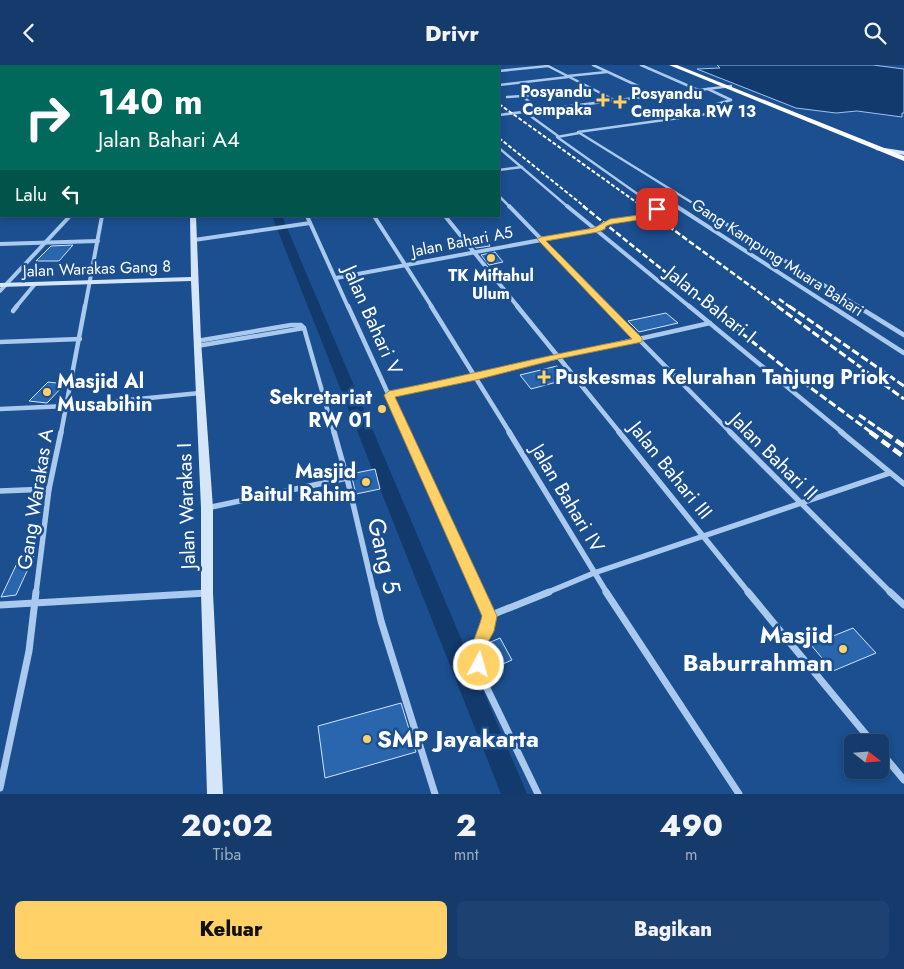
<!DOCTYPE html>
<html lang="id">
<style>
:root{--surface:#143b6b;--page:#1d4271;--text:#f1f3f6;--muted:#9dadc1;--line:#33557e;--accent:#ffd166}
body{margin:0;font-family:Jost,sans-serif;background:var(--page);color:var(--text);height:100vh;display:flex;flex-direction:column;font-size:19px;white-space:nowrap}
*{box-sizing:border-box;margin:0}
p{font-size:16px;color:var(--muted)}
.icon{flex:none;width:28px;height:28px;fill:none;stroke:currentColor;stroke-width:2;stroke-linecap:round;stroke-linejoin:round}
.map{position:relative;height:729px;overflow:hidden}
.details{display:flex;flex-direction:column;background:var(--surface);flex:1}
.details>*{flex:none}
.guide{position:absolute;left:0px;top:0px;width:500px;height:152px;box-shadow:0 2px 8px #0003,0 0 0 1px var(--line);background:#00695c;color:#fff;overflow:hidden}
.needle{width:32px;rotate:107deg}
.buttons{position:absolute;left:844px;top:669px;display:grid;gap:10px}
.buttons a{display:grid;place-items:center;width:45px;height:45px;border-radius:8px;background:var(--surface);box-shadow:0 2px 8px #0003,0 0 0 1px var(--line);font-size:25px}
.pin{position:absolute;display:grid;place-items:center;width:42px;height:42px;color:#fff;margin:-21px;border-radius:10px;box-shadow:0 2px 8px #0006}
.me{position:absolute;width:55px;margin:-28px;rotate:6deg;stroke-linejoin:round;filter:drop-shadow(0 0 4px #0008)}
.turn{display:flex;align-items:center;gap:18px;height:105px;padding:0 15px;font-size:22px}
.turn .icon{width:65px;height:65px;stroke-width:2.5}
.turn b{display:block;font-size:35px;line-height:42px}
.then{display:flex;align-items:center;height:48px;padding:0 15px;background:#0003;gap:10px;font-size:19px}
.eta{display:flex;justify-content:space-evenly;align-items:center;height:85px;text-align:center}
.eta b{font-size:30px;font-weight:800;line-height:35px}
.action{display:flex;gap:10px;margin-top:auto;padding:10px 15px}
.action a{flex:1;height:58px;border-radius:8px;background:var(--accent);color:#111;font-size:20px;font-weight:800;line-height:58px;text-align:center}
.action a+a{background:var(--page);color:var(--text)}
header{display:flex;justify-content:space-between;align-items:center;height:65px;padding:0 15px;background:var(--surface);font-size:22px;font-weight:800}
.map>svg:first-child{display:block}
.water{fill:#123a6d;stroke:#9cc4f0}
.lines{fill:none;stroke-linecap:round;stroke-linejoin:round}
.canal{fill:#123a6d;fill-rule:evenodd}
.building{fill:#2a66ad;stroke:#cfe3fa}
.street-far4{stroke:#a9c9ee;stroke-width:2.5}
.street-far3{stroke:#a9c9ee;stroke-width:4}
.street-far2{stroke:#a9c9ee;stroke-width:4.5}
.street-far1{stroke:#a9c9ee;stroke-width:5.5}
.street{stroke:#a9c9ee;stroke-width:7}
.secondary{fill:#d6e6fa;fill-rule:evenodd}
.highway{fill:#fff;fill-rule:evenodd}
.rail-far3{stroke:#fff;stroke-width:2;stroke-dasharray:4 2;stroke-linecap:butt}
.rail-far2{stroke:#fff;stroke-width:2.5;stroke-dasharray:6 2.5;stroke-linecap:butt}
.rail-far1{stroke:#fff;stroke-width:3;stroke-dasharray:8 3;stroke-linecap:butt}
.rail{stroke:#fff;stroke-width:4.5;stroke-dasharray:10 4.5;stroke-linecap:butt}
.route{fill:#ffd166;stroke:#a68842}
.poi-dot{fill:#ffd166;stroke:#1b4f8f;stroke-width:2}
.labels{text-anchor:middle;stroke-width:5;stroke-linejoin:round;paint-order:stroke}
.far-poi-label{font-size:16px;font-weight:bold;fill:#fff;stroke:#1b4f8f;text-anchor:end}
.far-street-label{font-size:16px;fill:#fff;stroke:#1b4f8f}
.street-label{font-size:20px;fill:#fff;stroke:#1b4f8f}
.poi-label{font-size:20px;font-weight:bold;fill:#fff;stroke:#1b4f8f;text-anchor:start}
.near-street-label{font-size:24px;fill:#fff;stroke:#1b4f8f}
.near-poi-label{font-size:24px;font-weight:bold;fill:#fff;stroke:#1b4f8f;text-anchor:end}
</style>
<header><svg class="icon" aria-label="back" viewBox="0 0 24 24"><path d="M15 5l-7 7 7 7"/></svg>Drivr<svg class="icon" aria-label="search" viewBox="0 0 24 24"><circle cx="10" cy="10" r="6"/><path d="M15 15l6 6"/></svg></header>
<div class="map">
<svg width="904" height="729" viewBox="0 0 904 729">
<rect width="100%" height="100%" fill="#1b4f8f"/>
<polygon class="water" points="717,0 873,0 904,4 904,48 902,48 902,52 857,46 836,48 796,43 697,4 720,3"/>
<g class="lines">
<g class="canal">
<polygon points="212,0 219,0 219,1 213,1"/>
<polygon points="272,151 282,151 527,729 501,729"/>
</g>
</g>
<g class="building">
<polygon points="484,172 490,181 476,183 470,174"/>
<polygon points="73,180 59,196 36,196 51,181"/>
<polygon points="495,187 503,197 489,200 481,190"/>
<polygon points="666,248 678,258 639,267 628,256"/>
<polygon points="557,301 568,314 531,324 520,310"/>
<polygon points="48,317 65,319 47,338 29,336"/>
<polygon points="375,404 380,424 356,429 351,409"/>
<polygon points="34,491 16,530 1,532 20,492"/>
<polygon points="853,563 876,588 833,606 811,580"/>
<polygon points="500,573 512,595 491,604 484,591 484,582 486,579"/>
<polygon points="401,638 416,687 325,713 318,661"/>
</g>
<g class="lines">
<g class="street-far4">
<polyline points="471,0 473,1"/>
<polyline points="546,0 616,36"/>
<polyline points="593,0 638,21 636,23 650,31"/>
<polyline points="641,0 698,25"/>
<polyline points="8,1 11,0"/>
<polyline points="299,1 311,0"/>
<polyline points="499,6 548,1"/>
<polyline points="568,11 607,7"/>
<polyline points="499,20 568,12"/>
<polyline points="708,24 731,35"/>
<polyline points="522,31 591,23"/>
<polyline points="507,32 522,31 531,38"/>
<polyline points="525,47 558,71"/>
<polyline points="499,50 731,21"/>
<polyline points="579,68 557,72 646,135 665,134 677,142"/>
<polyline points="499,83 568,142"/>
<polyline points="499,105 522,102"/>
<polyline points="499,131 510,142"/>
<polyline points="647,135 655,142"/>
<polyline points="699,142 578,67 722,47 713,40 731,35"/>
</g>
<g class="street-far3">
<polyline points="509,141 607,242"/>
<polyline points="567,141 690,242"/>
<polyline points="676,141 832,242"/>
<polyline points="697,141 859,242"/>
<polyline points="307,151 348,242"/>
<polyline points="374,151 432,242"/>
<polyline points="445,151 518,242"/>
<polyline points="194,175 310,158"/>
<polyline points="0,179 98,176"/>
<polyline points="336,213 595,165 603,163 602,160 607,158 658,149 657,144 653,141"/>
<polyline points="0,226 70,151"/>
<polyline points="16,242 35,219"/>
<polyline points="85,242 102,151"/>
</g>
<g class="street-far2">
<polyline points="348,241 406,368"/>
<polyline points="431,241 510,368"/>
<polyline points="517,241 620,368"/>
<polyline points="606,241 731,368"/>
<polyline points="689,241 843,368"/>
<polyline points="831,241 904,288"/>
<polyline points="857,241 904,270"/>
<polyline points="13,246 17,241"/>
<polyline points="197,276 291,260 301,260 304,263 334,368"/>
<polyline points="0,277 80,274"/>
<polyline points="197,281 304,263"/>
<polyline points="389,330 710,258"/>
<polyline points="0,344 67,341 200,328"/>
<polyline points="61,368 85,241"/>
</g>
<g class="street-far1">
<polyline points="334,367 347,413 374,528"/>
<polyline points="405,367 478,528"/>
<polyline points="509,367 607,528"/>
<polyline points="619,367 749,528"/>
<polyline points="730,367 891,528"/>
<polyline points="841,367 904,419"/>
<polyline points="0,426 49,424"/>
<polyline points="207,443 347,413"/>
<polyline points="36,528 49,424 61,367"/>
<polyline points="546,528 594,508 890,408"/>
</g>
<g class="street">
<polyline points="374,527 381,556 435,729"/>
<polyline points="478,527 489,551 486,566 479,581 479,600 484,617 538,729"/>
<polyline points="606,527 739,729"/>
<polyline points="748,527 873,678"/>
<polyline points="890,527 904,540"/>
<polyline points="0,540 207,528"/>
<polyline points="489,551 549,527"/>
<polyline points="880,686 904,715"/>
<polyline points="0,723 29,586 36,527"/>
</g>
<g class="secondary">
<rect x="184" y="0" width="4" height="1"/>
<polygon points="878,82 904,86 904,90 876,85 876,83"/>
<polygon points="190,151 196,151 201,276 213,443 213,528 223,729 207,729 201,528 201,443 191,216 0,222 0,218 191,212"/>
</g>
<polygon class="highway" points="669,0 677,0 904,91 904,96"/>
<g class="rail-far3">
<polyline points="413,0 415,1"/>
<polyline points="448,0 450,1"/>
<polyline points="499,39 643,142"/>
<polyline points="499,73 585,142"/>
</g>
<g class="rail-far2">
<polyline points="583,141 709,242"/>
<polyline points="641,141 779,242"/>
<polyline points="779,234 790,242"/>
</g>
<g class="rail-far1">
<polyline points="708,241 800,315 872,368"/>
<polyline points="777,241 904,334"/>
<polyline points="789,241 904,321"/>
<polyline points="859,350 885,368"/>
</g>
<g class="rail">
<polyline points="870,367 904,392"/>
<polyline points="884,367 904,381"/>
</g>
</g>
<path class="route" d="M657 142 660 143 662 149 657 152 612 159 606 161 605 164 598 167 546 176 642 273V277L558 294 476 315 395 332 497 551 494 566 486 581 487 600 485 605 479 607 473 605C465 586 478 569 482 551L384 330 389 326C470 310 550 289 632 274L537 174 541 172 594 163 610 154 653 148 655 143Z"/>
<g class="poi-dot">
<path d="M600.5 27.5h5v5h5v5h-5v5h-5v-5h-5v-5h5z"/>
<path d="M617.5 29.5h5v5h5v5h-5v5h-5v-5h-5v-5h5z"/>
<circle cx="491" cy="193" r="5"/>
<path d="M541.5 304.5h5v5h5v5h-5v5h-5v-5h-5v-5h5z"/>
<circle cx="47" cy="327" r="5"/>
<circle cx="382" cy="344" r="5"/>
<circle cx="366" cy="417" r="5"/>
<circle cx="843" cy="584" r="5"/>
<circle cx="367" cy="674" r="5"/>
</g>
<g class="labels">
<g class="far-poi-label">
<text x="592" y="32">Posyandu<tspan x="592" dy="18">Cempaka</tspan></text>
<text x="631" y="34" text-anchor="start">Posyandu<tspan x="631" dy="18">Cempaka RW 13</tspan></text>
<text x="491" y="216" text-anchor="middle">TK Miftahul<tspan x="491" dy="18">Ulum</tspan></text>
</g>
<g class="far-street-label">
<text transform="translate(462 176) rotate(-11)" y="6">Jalan Bahari A5</text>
<text transform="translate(778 192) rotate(33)" y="6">Gang Kampung Muara Bahari</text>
<text transform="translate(97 203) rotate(-2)" y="6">Jalan Warakas Gang 8</text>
</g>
<g class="street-label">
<text transform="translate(711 239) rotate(39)" y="7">Jalan Bahari I</text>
<text transform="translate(373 255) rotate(66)" y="7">Jalan Bahari V</text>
<text transform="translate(774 391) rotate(45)" y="7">Jalan Bahari II</text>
<text transform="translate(671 405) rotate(51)" y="7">Jalan Bahari III</text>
<text transform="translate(568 433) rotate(59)" y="7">Jalan Bahari IV</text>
<text transform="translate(35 434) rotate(-81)" y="7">Gang Warakas A</text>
<text transform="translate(186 441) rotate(-92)" y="7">Jalan Warakas I</text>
</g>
<g class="poi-label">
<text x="555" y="319">Puskesmas Kelurahan Tanjung Priok</text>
<text x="57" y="323">Masjid Al<tspan x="57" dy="23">Musabihin</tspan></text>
<text x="372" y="339" text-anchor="end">Sekretariat<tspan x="372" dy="23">RW 01</tspan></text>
<text x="356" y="413" text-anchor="end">Masjid<tspan x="356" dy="23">Baitul Rahim</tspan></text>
</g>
<g class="near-street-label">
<text transform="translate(384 491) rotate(77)" y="8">Gang 5</text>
</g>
<g class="near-poi-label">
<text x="833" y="578">Masjid<tspan x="833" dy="28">Baburrahman</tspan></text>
<text x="377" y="682" text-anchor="start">SMP Jayakarta</text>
</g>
</g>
</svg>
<div class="buttons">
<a><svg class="needle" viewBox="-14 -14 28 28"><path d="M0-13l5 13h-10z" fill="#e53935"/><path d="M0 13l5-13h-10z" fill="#9dadc1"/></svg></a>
</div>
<div class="pin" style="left:657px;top:144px;background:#d93025"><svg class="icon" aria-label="arrive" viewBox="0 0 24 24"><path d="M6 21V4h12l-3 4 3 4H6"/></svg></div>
<svg class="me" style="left:479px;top:600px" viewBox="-20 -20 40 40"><circle r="17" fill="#ffd166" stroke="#fff" stroke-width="3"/><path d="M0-11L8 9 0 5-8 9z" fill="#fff"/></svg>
<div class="guide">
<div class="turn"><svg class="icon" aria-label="right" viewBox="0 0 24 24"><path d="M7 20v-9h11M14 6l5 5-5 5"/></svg><div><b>140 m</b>Jalan Bahari A4</div></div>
<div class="then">Lalu<svg class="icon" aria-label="left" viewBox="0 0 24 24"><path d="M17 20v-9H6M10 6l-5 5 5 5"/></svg></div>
</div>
</div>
<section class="details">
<div class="eta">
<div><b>20:02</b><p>Tiba</p></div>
<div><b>2</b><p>mnt</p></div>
<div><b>490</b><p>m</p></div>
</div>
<div class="action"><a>Keluar</a><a>Bagikan</a></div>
</section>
